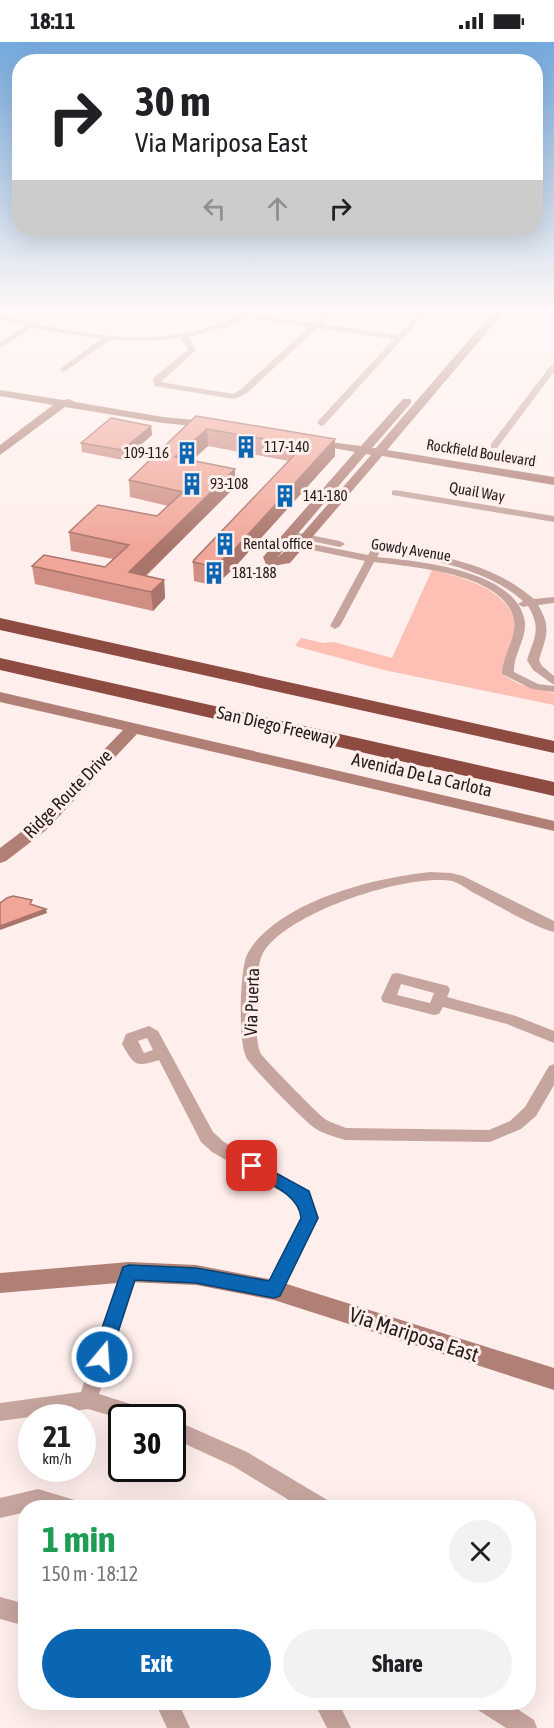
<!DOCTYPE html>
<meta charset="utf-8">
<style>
:root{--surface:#fff;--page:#f2f2f2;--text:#202124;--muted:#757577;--accent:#0a66b3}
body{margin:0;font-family:"Asap Condensed",sans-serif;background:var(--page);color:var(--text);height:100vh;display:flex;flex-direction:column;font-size:22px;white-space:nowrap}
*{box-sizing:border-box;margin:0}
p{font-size:20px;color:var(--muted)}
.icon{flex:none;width:33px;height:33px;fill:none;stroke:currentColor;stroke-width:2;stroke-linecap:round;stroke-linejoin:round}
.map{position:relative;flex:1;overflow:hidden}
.panel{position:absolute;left:18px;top:1458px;width:518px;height:210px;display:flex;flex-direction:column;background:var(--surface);border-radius:24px;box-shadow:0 6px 24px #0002}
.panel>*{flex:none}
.hud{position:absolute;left:12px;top:12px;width:531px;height:183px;border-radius:24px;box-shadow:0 6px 24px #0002;background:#fff;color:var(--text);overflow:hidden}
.speed{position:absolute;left:18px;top:1362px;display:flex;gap:12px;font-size:30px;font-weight:700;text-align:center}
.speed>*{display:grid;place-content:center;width:78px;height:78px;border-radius:50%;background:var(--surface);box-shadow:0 6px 24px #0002;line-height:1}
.speed small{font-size:15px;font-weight:400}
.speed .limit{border:3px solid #111;border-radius:9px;background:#fff;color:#111}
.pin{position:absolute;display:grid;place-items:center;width:51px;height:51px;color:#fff;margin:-26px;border-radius:12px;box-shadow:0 3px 9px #0006}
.me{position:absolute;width:66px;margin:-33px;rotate:18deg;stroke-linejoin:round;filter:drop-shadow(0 0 4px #0008)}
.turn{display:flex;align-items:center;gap:21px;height:126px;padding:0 24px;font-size:27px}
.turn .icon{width:78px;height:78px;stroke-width:2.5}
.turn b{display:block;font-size:42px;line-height:51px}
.lanes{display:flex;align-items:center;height:57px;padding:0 24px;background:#0003;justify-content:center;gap:30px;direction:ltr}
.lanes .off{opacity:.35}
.round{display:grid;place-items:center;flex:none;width:63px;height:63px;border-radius:32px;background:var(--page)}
.head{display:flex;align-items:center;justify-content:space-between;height:102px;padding:0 24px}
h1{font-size:36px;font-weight:700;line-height:45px;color:#1e9e55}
.button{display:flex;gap:12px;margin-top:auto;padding:12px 24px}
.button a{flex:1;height:69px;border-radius:36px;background:var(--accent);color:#fff;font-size:24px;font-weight:700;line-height:69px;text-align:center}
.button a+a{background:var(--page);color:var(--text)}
.status{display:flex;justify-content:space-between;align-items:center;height:42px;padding:0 30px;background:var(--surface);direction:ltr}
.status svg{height:16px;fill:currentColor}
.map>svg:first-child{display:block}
.green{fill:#febfb4}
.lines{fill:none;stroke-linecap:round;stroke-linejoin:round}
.street{fill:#c7a59f;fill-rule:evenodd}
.secondary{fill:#b07f76;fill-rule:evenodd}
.highway{fill:#8d4b41;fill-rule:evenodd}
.wall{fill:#cf8f84}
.shaded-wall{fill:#a9746b}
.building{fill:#f1a699;stroke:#a9746b;stroke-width:1.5}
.route{fill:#0a66b3;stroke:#064274;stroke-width:1.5}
.labels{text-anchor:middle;stroke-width:6;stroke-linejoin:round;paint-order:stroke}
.far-poi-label{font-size:15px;fill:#241b1a;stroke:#ffefec;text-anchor:start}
.far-street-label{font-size:15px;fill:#241b1a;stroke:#ffefec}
.street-label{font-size:18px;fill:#241b1a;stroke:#ffefec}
.near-street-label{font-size:21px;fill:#241b1a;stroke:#ffefec}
</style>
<div class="status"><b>18:11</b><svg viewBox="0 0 49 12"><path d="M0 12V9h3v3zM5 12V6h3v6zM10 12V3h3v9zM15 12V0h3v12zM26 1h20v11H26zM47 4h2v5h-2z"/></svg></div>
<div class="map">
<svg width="554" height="1686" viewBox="0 0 554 1686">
<rect width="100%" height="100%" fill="#ffefec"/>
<path class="green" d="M432 528C462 535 517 549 515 589 514 605 500 616 503 633L519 642 554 651V663L384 628 295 604 301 596 323 601 334 600 392 616Z"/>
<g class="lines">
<g class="street">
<path d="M241 271 313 281 323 271H331L321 282 398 293 419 271H426L324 383 321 384 317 381 318 379 394 297 317 286 247 351 234 357 154 344 153 336 188 308 180 296 162 298H110L64 330 60 328 61 326 101 297 32 286 0 306V301L25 284 0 276V272C75 293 168 312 241 271ZM245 275 309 285 241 347 233 352 161 340 196 308 188 295 227 285Z"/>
<polygon points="551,323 554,323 554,330 497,406 491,406 491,402"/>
<polygon points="395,448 554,474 554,480 392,453 392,449"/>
<polygon points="294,490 340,499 345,502 340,505 291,495 291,491"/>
<path d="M282 496 368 513 371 508 375 507 380 510 377 515C418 519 519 528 525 581 526 598 513 613 514 630L538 642 554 644V650L532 647 502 632C502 613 517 597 514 578 505 531 411 525 374 520L340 584 335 587 330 584 365 519 279 501V497Z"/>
<path d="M430 512C468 520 504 531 534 557L554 555V561L538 563C552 586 546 595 539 618L542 624 554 634V643L533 628 527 618C534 596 542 587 528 564L523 565 518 562 523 559C496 535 461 525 426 517V513Z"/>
<path d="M430 830 451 831 463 834 554 879V890C529 883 496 862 472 850 466 846 459 841 452 839 407 831 283 871 262 913 255 927 253 999 261 1012 267 1020 317 1071 325 1077 331 1081 340 1083 346 1086L489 1088 510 1079 525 1065 549 1024 554 1022V1043L536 1074 521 1087 490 1100 345 1098C335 1095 320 1091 312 1084 301 1075 251 1025 246 1015 238 997 240 934 246 915 250 906 257 897 265 890 306 853 377 836 430 830Z"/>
<path d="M397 931 448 944 450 948 447 955 516 974 554 989V1001L507 982 443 965 439 972 434 973 383 960 381 956 392 932ZM401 942 434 951 430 961 397 953Z"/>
<path d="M149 984 158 989 213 1090 224 1100 309 1149 319 1176 280 1253 274 1256 268 1253 265 1248 301 1176 296 1158 212 1110 201 1100 159 1018C135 1026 134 1023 122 1002L126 992ZM147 996 153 1008 144 1011 138 999Z"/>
<polygon points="129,1222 135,1225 138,1230 99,1352 156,1370 158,1376 122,1377 88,1367 0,1379 0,1361 81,1350 120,1230 123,1225"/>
<polygon points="172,1377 247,1410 329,1459 332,1466 302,1466 233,1424 172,1396"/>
<polygon points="38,1447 78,1459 81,1466 26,1466 26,1470 0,1476 0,1456"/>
<polygon points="0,1555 26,1562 26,1584 0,1577"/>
<polygon points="155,1660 178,1660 190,1686 167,1686"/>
<polygon points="314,1660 338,1660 351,1686 327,1686"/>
<polygon points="475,1660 507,1660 534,1678 537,1686 506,1686 478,1668"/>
</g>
<g class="secondary">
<path d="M492 271H503L387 408 554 435V443L382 414 290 521 267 525 263 515 355 410 306 401V397L361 404 403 357H411V361L372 406H376ZM366 412 371 413 295 500 277 516Z"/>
<polygon points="0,348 63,358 69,357 75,360 163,375 215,380 221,383 215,386 163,381 65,365 0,413 0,403 53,363 0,354"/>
<polygon points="0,650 554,779 554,789 137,692 45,789 6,819 0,821 0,806 33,781 123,688 0,660"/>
<polygon points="129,1220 196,1223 274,1238 554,1326 554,1348 274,1258 196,1243 129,1240 0,1251 0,1231"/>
</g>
<g class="highway">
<polygon points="0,576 554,699 554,711 0,588"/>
<polygon points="0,616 554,740 554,754 0,628"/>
</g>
</g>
<g class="wall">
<polygon points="196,374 335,397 335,414 234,526 215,544 194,539 193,520 289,419 208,404 191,419 235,445 146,534 164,538 165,556 153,569 35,542 32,524 105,525 113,517 71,509 69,490 157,474 168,464 130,455 129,438"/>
<polygon points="151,384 152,393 123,418 82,410 81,401"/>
</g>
<g class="shaded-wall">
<polygon points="151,384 152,393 123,418 122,408"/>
<polygon points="207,387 208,404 176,433 175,415"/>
<polygon points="335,397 335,414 234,526 215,544 214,525"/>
<polygon points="235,427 235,445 133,546 129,530"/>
<polygon points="164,538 165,556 153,569 151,550"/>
<polygon points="46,867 47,871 0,888 0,884"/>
</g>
<g class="building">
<polygon points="196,374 335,397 234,508 214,525 193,520 194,518 303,404 207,387 175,415 235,427 129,530 164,538 151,550 32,524 44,513 105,525 129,503 69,490 98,463 157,474 183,450 129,438"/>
<polygon points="111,376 151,384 122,408 81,401"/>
<polygon points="13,854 32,858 30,862 46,867 0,884 0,861 7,856"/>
</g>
<linearGradient id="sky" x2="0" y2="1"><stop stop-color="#75a9dd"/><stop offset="0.53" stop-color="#fff8f6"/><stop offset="1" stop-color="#fff8f6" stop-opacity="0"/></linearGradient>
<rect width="554" height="507" fill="url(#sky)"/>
<path class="route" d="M252 1118 309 1149 318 1176 280 1254 274 1256 196 1241 135 1238 108 1321 102 1324 95 1321 92 1315 123 1225 129 1223 196 1226 269 1239 301 1176C299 1151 265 1140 246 1129L244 1124 246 1120Z"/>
<defs>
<g id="building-bare" transform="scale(1.8)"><path d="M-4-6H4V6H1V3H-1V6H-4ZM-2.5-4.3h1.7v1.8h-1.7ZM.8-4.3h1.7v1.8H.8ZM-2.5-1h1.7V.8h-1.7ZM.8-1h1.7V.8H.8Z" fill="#0a66b3" stroke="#ffefec" stroke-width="2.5" paint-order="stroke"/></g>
</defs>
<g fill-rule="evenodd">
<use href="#building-bare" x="246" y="405"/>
<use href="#building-bare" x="187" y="411"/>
<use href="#building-bare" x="192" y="442"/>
<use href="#building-bare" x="285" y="454"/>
<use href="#building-bare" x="225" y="502"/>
<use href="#building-bare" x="214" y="531"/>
</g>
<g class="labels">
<g class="far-poi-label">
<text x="264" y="410">117-140</text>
<text x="169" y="416" text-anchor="end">109-116</text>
<text x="210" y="447">93-108</text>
<text x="303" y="459">141-180</text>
<text x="243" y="507">Rental office</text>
<text x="232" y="536">181-188</text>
</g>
<g class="far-street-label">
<text transform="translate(481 411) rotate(9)" y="5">Rockfield Boulevard</text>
<text transform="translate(477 450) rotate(10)" y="5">Quail Way</text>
<text transform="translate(411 508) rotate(9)" y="5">Gowdy Avenue</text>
</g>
<g class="street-label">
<text transform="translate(277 684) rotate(13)" y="6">San Diego Freeway</text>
<text transform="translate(422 733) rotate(13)" y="6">Avenida De La Carlota</text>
<text transform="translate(68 752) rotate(-45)" y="6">Ridge Route Drive</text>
<text transform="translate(252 960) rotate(-88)" y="6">Via Puerta</text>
</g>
<g class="near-street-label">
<text transform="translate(414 1293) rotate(18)" y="7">Via Mariposa East</text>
</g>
</g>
</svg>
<div class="speed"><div>21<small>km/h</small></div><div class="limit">30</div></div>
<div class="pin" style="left:252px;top:1124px;background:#d93025"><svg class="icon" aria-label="arrive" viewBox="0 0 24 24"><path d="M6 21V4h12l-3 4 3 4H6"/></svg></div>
<svg class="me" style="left:102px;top:1315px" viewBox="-20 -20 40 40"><circle r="17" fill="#0a66b3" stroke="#fff" stroke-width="3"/><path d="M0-11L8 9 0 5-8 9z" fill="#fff"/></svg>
<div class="hud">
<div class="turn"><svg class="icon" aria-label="right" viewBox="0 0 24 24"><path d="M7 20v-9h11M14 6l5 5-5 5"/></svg><div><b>30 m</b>Via Mariposa East</div></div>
<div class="lanes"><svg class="icon off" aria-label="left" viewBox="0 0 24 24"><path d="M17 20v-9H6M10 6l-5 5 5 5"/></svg><svg class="icon off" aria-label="ahead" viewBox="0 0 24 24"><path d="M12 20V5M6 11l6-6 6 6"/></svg><svg class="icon" aria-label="right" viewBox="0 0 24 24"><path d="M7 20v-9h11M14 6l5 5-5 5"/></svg></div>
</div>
<section class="panel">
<div class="head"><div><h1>1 min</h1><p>150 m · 18:12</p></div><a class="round"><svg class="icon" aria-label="close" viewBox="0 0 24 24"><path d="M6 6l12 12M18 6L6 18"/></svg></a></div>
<div class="button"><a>Exit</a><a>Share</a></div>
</section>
</div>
